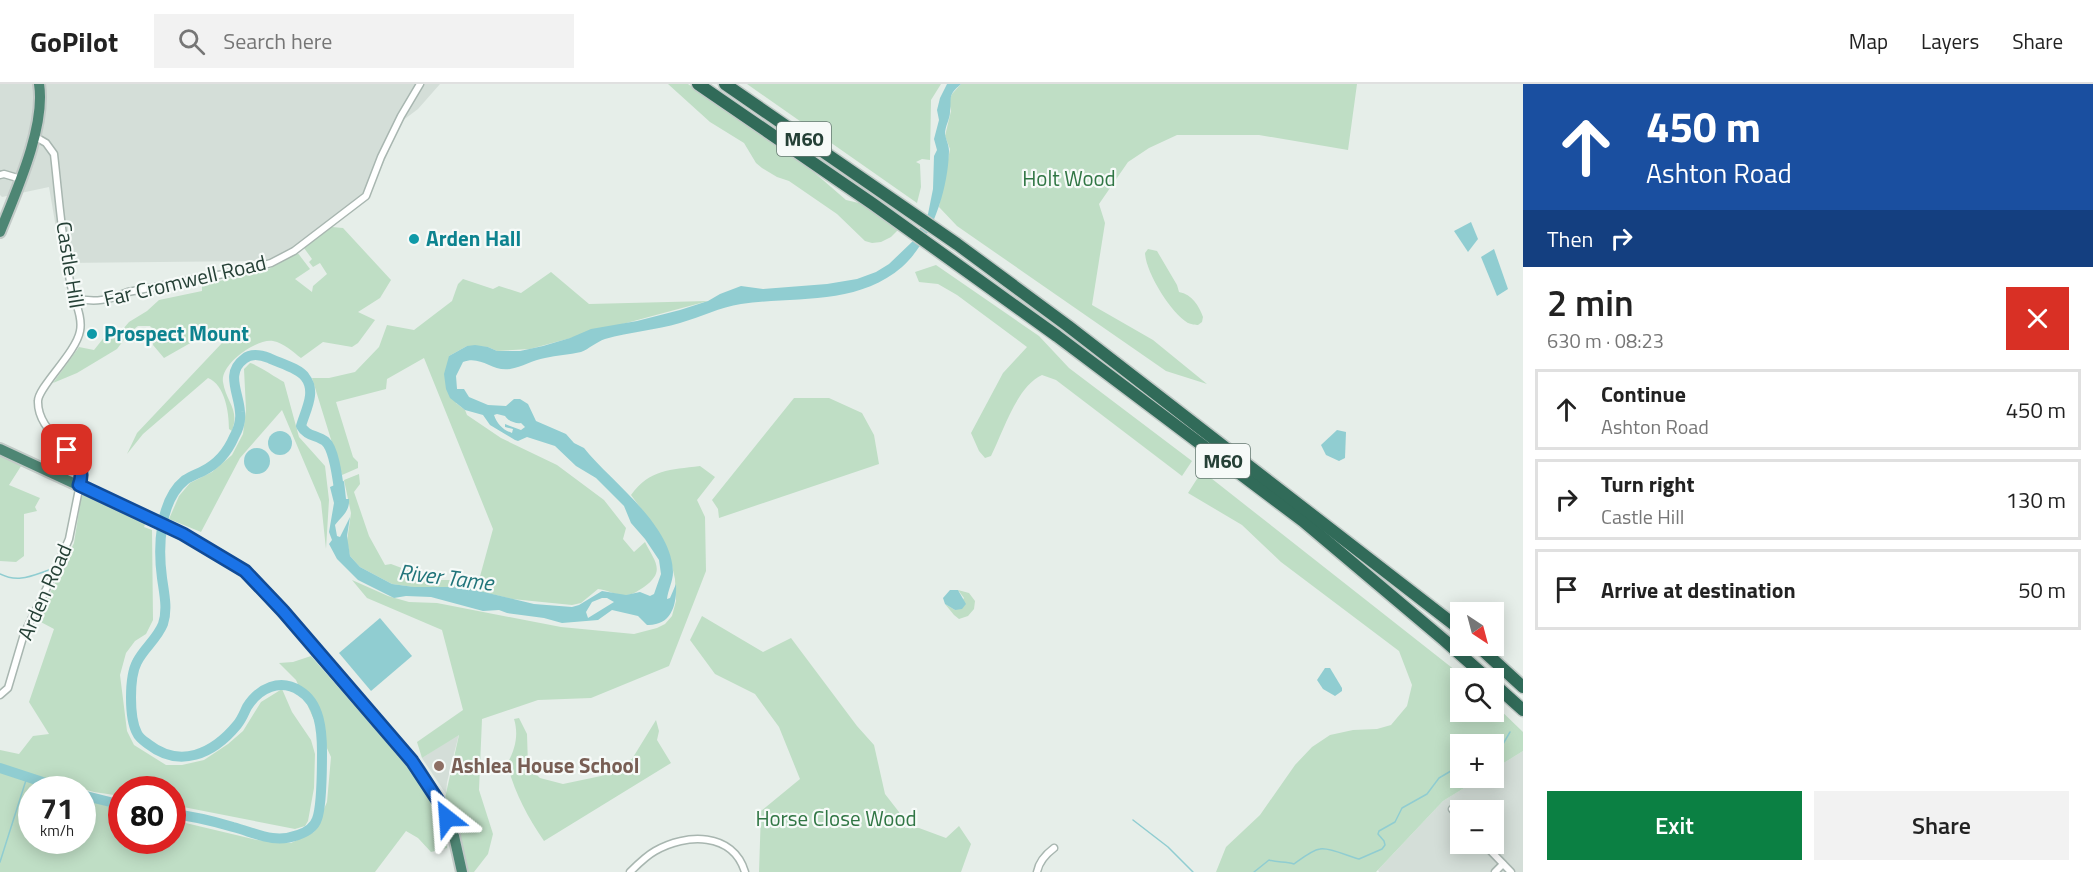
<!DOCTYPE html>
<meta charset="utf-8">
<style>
:root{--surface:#fff;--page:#f2f2f2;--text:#222;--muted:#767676;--line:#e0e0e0;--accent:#0b8043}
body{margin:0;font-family:"Titillium Web",sans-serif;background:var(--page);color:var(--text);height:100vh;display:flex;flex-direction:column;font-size:22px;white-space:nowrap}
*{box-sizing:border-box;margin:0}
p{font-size:20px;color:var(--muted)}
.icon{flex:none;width:33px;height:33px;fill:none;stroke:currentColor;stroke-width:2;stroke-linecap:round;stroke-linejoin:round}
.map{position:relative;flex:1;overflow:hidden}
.panel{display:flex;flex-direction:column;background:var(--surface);width:570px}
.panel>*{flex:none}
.guide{background:#1a4fa0;color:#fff;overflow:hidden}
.needle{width:39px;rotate:144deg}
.fabs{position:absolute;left:1450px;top:518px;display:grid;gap:12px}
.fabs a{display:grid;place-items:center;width:54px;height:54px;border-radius:0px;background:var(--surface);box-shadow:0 3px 15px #0003;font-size:30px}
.speed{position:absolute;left:18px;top:692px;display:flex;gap:12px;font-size:30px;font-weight:700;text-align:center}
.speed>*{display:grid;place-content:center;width:78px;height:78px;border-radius:50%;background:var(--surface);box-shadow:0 3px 15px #0003;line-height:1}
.speed small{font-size:15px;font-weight:400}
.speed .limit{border:9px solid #d22;background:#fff;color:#111}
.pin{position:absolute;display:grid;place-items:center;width:51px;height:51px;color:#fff;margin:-26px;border-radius:12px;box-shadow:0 3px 9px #0006}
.me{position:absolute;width:66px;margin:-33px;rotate:332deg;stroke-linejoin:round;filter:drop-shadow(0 0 4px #0008)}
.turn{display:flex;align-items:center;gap:21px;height:126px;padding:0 24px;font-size:27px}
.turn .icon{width:78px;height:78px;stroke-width:2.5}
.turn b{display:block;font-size:42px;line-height:51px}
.then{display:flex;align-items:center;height:57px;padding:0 24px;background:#0003;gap:12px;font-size:22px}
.round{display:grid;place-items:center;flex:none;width:63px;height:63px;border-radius:0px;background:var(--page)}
.headline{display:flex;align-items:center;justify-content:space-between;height:102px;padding:0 24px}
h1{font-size:36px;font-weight:600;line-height:45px}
.button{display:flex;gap:12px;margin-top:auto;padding:12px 24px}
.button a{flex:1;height:69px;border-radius:0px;background:var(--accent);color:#fff;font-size:24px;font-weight:600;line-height:69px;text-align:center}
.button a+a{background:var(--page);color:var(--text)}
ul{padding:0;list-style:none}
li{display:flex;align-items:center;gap:18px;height:81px;margin:0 12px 9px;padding:0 12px;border:3px solid var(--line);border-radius:0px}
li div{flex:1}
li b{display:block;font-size:22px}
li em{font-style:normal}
header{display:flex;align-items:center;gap:36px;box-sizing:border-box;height:84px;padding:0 30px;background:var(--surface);border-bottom:2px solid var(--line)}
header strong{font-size:28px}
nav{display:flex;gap:33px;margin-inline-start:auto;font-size:21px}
.search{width:420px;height:54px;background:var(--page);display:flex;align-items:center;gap:15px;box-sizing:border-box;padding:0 21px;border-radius:0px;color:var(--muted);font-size:22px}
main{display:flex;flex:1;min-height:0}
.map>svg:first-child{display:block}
.built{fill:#d4ded8;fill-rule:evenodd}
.green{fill:#bfdec5}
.water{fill:#90cdd1;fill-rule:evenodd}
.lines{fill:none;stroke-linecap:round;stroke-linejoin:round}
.stream{stroke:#90cdd1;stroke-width:1.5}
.river{stroke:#90cdd1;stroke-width:10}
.minor-casing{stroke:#a8b6b0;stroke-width:9}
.trunk-casing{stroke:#c2cac7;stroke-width:14}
.motorway-casing{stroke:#c2cac7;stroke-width:15}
.minor{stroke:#fff;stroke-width:6}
.trunk{stroke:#4e8674;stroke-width:10}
.motorway{stroke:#316b59;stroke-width:12}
.route-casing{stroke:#114b97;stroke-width:15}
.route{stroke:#1a73e8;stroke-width:10}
.culture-dot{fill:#0f9aa8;stroke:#f6faf8;stroke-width:2}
.education-dot{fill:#8d6e63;stroke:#f6faf8;stroke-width:2}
.labels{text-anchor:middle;stroke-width:4.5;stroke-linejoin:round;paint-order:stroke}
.shield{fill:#f6faf8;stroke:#647870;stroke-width:1.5}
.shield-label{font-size:20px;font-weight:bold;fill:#254036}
.park-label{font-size:21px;fill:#307644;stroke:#f6faf8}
.culture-label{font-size:21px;font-weight:bold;fill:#0d838f;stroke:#f6faf8;text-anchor:start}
.street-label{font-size:21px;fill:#254036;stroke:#f6faf8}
.education-label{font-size:21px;font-weight:bold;fill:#785e54;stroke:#f6faf8;text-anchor:start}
.water-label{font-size:22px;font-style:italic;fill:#20747a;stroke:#f6faf8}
</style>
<header>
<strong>GoPilot</strong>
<div class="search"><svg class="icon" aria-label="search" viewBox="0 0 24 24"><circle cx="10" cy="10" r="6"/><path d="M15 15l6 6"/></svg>Search here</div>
<nav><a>Map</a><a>Layers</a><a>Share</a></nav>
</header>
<main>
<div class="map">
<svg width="1523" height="788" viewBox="0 0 1523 788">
<rect width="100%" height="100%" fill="#e6eee9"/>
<g class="built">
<polygon points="0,0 440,0 418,25 402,37 372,105 300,160 268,177 62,179 49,103 2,113 0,111"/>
<polygon points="459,650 447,698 446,710 422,674"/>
<path d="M1523 667V788H1379L1378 786 1443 717 1482 693H1494V685ZM1461 726H1494V759H1461Z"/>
</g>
<g class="green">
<polygon points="668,0 688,0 801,77 846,116 863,120 899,145 891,153 881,158 872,159 865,157 837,130 789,97 777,93 762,84 756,79 744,59 710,38"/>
<polygon points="747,0 941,0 931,16 930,76 922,75 916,78 920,80 921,103 917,119"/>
<polygon points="961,0 1357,0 1348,66 1259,51 1177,51 1149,64 1128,78 1099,120 1105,139 1092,221 1153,256 1207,300 1166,287 957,142 939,123 950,65 945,52 951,27 949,17 952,10"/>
<path d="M332 143 343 144 391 196 380 214 358 228 375 236 358 259 352 263 323 258 301 274C293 268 284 259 273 257 257 254 220 280 223 298 226 318 240 325 232 347L229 345C229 328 225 301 208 294L143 350 127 370 137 349 222 259 215 245 164 274 153 261 155 248 150 242H138L129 249 117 265 77 289 53 299 79 263 94 266 106 251 123 245 129 238 147 227 159 216 202 207V201L267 186 297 168 310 185 295 195 312 208 313 202 327 190 320 179 313 183 309 178 312 175 304 164Z"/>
<path d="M1148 165 1157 167 1177 201 1179 208C1192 210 1199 222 1203 233L1202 238 1198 241C1196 241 1190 240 1188 239 1171 229 1146 189 1145 169Z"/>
<path d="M936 181 1039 252 1069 284 1192 377 1182 392 1056 296 1042 291C1017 302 1003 348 991 372L985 374 979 367 971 349 1003 289 1027 263 957 211 938 200 919 198 915 188Z"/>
<path d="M551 188 589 220 708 217 530 265 497 267 488 263 467 262 449 272 456 319 465 326 467 331 501 354 557 381 604 416 626 444 623 455 634 468 645 458C655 478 666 487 644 503 639 506 633 511 626 511 618 512 607 506 598 505L581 519 572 521 512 515 463 503H413L392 500 360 483 350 472 347 457 351 429 344 396 359 390 360 400 354 408 369 452 385 481 391 480 434 496H479L493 445 424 274 387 295 386 305 336 318 353 373 358 378V384L342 391 312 294H329L355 288 379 263 387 241 414 246 452 217 458 200 463 195 493 205 499 202 521 209Z"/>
<path d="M250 279C256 280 275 293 284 298L299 353 325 382 329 416 326 465 321 418 282 326 240 374 201 448 169 435 179 412 190 399 212 388 232 371 243 350 246 326 244 285Z"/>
<polygon points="794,314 829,314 862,329 874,351 879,380 719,434 718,425 712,416"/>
<polygon points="0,369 23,379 9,401 40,414 35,423 37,427 24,430 24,472 16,478 0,477"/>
<path d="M700 382 715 393 697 416 705 433 706 487 669 582 591 614 538 616 482 635 479 706 493 750 488 770 474 788H469L456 740 445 714 459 651 422 674 417 658 463 626 442 546 367 514 352 496 388 512 409 518 437 519 561 543 634 550 657 544 665 540 672 532 676 517 675 495 670 473 642 426 631 411C650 385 670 386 700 382Z"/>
<polygon points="1202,387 1465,594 1461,594 1461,627 1494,627 1494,620 1523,648 1523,667 1494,685 1494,660 1461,660 1461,693 1482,693 1443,717 1376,788 1216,788 1226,763 1260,731 1295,681 1312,663 1330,651 1353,646 1377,645 1391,641 1407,622 1412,601 1399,567 1281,478 1242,441 1188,409"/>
<polygon points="84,408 146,438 144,443 152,446 153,536 146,550 135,557 126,569 120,591 127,647 134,661 166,681 182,681 204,676 228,660 243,647 261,618 282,605 292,628 311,656 315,670 314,704 308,737 305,742 295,745 173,721 172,705 122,705 121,712 94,708 19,687 19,694 52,705 32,705 32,756 82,756 83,715 121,726 122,756 172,756 173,736 257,756 291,759 314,748 327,718 331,673 296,596 279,579 293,578 311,572 425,702 447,754 447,764 431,768 418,754 406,747 375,788 0,788 0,666 19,670 33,652 49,650 29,618 54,545 37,536 74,459 81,414"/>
<polygon points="958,506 969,509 975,517 974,525 968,532 959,535 954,531 945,520 955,526 964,514"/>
<polygon points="702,532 763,568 791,554 857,642 874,661 885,710 899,728 905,744 919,744 946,754 959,742 971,760 961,788 759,788 761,727 800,695 779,643 755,610 715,590 690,556"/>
<path d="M519 634 527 650 528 682 540 694 563 700 601 692 632 675 656 636 659 647 657 656 671 679 544 757C527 732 515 709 507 680 515 666 519 651 514 635Z"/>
</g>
<g class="water">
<path d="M947 0H961C947 12 952 13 950 28 950 35 945 42 945 50 946 56 949 61 949 67 948 106 932 156 902 183 857 222 796 212 741 220 720 223 701 233 680 239 656 246 630 248 605 255 596 258 589 265 581 268 569 271 557 271 545 274 533 276 522 283 510 285 492 288 481 271 463 278L456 292 457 305H464L469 313 488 321 506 322 514 315H520L528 320 536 337 566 350 574 359 584 364C609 396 672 440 673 488 673 497 668 506 667 515L670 514 676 500C677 520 672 542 647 541L638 532 612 526 598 536 562 539 544 534 507 529 499 526 483 527 431 513 406 512 394 514 358 496 337 475 329 460 332 456 329 448 334 419 330 403 344 397 346 415H349C350 427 342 432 335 441L337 452 340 453 350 433 347 452 350 472 360 483 392 500 414 503H463L534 520 572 523 579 521 602 507 626 511 640 508 650 512 654 510 661 490 659 476 645 455 631 439 624 422 596 394 576 382 555 362 527 353 518 357 515 356 490 341 483 331 465 326 450 314 446 305 444 290 449 272 467 262 475 261 488 263 497 267H520L543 262 570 254 591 245 637 237 680 226 708 217 720 210 741 202 763 205 827 200 857 195 876 188 889 180 913 157 928 130 933 105 934 72 937 66 934 55 939 36 937 26 940 14ZM497 330 505 332C508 337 516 340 521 339L525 343 521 346 505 340V343L513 345 512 349C503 346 497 340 494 331ZM602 514H607L614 518 588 534 586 528 592 518Z"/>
<polygon points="1471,138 1478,155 1468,168 1454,147"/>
<polygon points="1494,165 1508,205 1497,212 1481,173"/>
<polygon points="1337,346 1346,348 1345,374 1339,377 1326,371 1321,361"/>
<circle cx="280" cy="359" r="12"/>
<circle cx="257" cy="377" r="13"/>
<polygon points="950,506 958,506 966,520 962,525 955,526 945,520 943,514"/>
<polygon points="380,534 412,572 371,607 339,569"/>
<polygon points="1325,584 1330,584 1342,604 1342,607 1335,612 1323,605 1317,596"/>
</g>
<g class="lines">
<g class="stream">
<path d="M0 490C18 499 31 492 49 486"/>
<polyline points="1494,661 1503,660 1510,648"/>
<polyline points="1133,736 1168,763 1193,788"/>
<polyline points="0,778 27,693"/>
<path d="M1254 788 1269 776C1278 779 1285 777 1294 780 1301 775 1312 766 1320 765 1330 763 1349 773 1359 775L1382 765 1385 761 1384 757 1378 750 1379 747 1395 738 1402 724 1427 710 1439 694 1461 681"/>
</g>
<g class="river">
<polyline points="0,684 64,705"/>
<polyline points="82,711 122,721"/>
<path d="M172 730C193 732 213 737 233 743 256 749 274 760 298 751 307 748 314 744 317 735 322 722 322 683 322 668 322 647 320 619 300 607 280 594 259 604 247 623 244 629 242 635 237 641 213 670 180 685 148 660 144 657 139 654 137 649 129 634 129 593 137 578 144 564 157 555 163 540 168 525 164 509 162 494 158 464 159 417 185 396 191 392 197 390 203 387 217 380 228 367 234 353 238 346 241 336 240 328 239 309 225 289 244 275 251 269 261 271 269 274 279 279 299 284 305 293 317 308 305 327 301 342 306 352 317 351 325 357 335 365 338 399 340 413"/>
</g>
<g class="minor-casing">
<g id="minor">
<polyline points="0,91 4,90 21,95"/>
<path d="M75 214C95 219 109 216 128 208L250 185 271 179 294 167 366 112 381 73 401 32 420 0"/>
<path d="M0 611 8 604 24 550 56 485 69 455 81 395C82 363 37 352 38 317 38 303 76 269 80 247 83 233 74 216 71 202 62 159 59 114 54 70L46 59 34 52"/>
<polyline points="1452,725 1461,735"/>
<polyline points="1483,759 1511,788"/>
<path d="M630 788C637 781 646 772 655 767 686 749 733 748 745 788"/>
<path d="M1037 788C1039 777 1046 770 1054 764"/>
<polyline points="1495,788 1503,780"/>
</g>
</g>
<g class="trunk-casing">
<g id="trunk">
<path d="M0 148C16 108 46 42 39 0"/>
<polyline points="0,365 183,450 245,487 283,527 419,686 439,718 447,734 454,752 462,788"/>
</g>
</g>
<g class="motorway-casing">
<g id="motorway">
<polyline points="698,0 873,120 1057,252 1303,437 1444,556 1487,594"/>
<polyline points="725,0 957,160 1068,242 1461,546"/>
<polyline points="1477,561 1523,603"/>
<polyline points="1494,600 1523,626"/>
</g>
</g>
<use href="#minor" class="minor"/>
<use href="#trunk" class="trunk"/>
<use href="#motorway" class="motorway"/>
</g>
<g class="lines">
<g class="route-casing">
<path id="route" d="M67 366C77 376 85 386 79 401L183 450 245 487 283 527 412 677 439 718 447 734"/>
</g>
<use href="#route" class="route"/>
</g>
<g class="culture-dot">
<circle cx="414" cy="155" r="6"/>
<circle cx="92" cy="250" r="6"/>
</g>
<circle class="education-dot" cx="439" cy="682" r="6"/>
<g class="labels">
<g class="shield">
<rect x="777" y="38" width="54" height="34" rx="4.5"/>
<rect x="1196" y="360" width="54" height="34" rx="4.5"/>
</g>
<g class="shield-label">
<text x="804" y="62">M60</text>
<text x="1223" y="384">M60</text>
</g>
<g class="park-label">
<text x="1069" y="102">Holt Wood</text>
<text x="836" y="742">Horse Close Wood</text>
</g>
<g class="culture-label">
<text x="426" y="162">Arden Hall</text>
<text x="104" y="257">Prospect Mount</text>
</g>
<g class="street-label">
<text transform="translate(70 181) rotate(81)" y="7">Castle Hill</text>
<text transform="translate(185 197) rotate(-13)" y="7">Far Cromwell Road</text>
<text transform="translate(45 508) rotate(-66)" y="7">Arden Road</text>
</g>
<g class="education-label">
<text x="451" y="689">Ashlea House School</text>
</g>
<g class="water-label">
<text transform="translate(446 493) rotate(7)" y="8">River Tame</text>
</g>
</g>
</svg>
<div class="fabs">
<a><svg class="needle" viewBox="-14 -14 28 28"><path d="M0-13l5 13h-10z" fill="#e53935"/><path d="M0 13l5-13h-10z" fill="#767676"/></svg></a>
<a><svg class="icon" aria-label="search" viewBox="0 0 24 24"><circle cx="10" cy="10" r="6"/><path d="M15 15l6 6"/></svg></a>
<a>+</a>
<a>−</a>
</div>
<div class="speed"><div>71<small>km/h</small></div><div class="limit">80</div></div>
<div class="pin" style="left:67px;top:366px;background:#d93025"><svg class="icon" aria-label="arrive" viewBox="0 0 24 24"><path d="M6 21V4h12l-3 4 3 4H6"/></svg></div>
<svg class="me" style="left:447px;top:734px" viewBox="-20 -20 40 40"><path d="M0-17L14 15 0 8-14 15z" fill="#1a73e8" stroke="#fff" stroke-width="4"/></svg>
</div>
<section class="panel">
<div class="guide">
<div class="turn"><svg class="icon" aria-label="ahead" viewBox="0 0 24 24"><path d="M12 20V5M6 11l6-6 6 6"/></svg><div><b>450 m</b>Ashton Road</div></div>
<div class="then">Then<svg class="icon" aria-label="right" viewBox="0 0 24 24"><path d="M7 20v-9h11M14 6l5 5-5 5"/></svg></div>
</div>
<div class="headline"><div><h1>2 min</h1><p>630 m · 08:23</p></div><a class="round" style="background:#d93025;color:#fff"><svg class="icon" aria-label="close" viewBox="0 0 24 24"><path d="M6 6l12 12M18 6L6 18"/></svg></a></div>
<ul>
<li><svg class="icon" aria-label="ahead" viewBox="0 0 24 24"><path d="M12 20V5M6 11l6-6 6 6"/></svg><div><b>Continue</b><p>Ashton Road</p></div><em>450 m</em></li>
<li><svg class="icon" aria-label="right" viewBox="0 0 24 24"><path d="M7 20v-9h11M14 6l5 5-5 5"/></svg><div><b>Turn right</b><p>Castle Hill</p></div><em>130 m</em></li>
<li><svg class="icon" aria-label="arrive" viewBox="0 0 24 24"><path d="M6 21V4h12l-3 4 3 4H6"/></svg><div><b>Arrive at destination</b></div><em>50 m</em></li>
</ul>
<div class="button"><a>Exit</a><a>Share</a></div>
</section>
</main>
